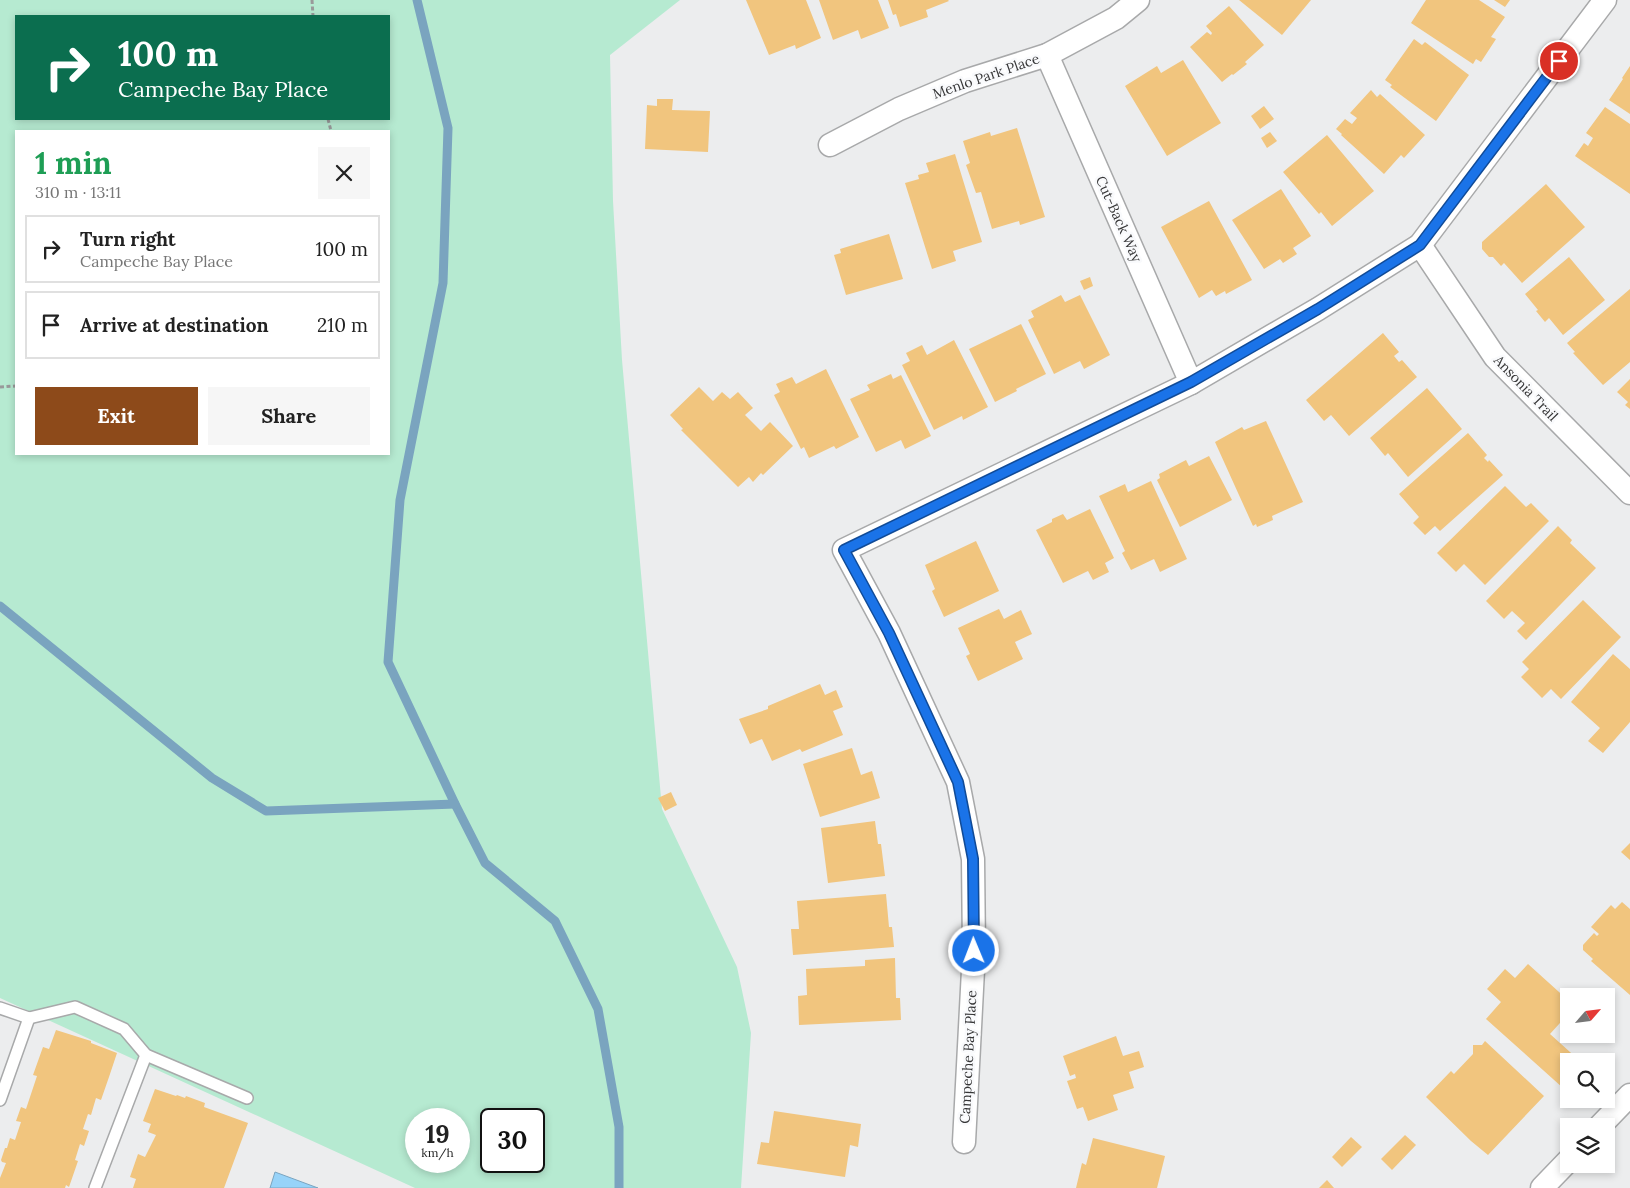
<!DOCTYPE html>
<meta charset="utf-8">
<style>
:root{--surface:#fff;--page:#f6f6f6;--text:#222;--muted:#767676;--line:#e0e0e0;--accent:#8d4a1a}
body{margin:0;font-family:Lora,serif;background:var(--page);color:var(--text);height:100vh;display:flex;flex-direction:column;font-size:19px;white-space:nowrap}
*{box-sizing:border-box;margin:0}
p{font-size:16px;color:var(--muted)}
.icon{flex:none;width:28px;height:28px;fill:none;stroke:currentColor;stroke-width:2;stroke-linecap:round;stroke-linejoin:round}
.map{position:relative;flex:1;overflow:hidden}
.drawer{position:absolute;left:15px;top:130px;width:375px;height:325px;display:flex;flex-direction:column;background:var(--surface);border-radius:0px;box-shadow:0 2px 8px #0003}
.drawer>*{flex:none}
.hud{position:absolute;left:15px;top:15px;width:375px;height:105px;border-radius:0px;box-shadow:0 2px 8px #0003;background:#0b6e4f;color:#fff;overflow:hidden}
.needle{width:32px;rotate:62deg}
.controls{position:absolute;left:1560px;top:988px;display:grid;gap:10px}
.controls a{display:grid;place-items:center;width:55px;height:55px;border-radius:0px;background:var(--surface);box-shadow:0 2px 8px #0003;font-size:25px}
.speed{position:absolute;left:405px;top:1108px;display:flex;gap:10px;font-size:25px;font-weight:700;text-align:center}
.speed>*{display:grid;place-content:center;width:65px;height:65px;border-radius:50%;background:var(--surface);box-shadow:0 2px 8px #0003;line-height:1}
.speed small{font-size:12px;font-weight:400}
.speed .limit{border:2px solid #111;border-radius:8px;background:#fff;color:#111}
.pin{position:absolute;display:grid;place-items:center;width:42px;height:42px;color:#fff;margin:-21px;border:2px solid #fff;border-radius:50%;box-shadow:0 1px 5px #0007}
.me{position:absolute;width:55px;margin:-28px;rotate:359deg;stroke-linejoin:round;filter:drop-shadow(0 0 4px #0008)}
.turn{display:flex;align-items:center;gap:18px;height:105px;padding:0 20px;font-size:22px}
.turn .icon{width:65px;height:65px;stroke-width:2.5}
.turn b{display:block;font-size:35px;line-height:42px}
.round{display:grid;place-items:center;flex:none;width:52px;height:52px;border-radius:0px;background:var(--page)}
.headline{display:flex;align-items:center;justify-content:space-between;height:85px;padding:0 20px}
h1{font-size:30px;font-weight:700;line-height:38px;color:#1e9e55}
.cta{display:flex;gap:10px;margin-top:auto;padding:10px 20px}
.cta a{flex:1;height:58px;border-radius:0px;background:var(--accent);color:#fff;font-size:20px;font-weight:700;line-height:58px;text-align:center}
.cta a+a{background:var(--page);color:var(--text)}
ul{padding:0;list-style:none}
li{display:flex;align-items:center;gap:15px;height:68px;margin:0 10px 8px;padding:0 10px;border:2px solid var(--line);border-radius:0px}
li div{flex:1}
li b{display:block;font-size:19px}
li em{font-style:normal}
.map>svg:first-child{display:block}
.green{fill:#b6ead1;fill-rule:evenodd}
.water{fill:#97d3f9;stroke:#7aa4bf}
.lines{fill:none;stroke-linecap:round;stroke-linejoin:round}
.stream{stroke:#7aa4bf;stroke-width:9}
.building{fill:#f1c57e}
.service-casing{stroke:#a8a9aa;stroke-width:14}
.minor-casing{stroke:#a8a9aa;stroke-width:25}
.path{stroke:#99999a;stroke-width:3;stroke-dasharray:4 2.5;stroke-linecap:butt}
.service{stroke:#fff;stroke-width:11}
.minor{stroke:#fff;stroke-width:22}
.route-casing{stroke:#114b97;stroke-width:12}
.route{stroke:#1a73e8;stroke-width:9}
.labels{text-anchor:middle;stroke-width:5;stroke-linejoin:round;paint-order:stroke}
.street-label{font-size:14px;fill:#363637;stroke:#f9fafc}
</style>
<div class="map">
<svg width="1630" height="1188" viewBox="0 0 1630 1188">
<rect width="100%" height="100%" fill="#ecedee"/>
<path class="green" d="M0 0H680L610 55 613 201 622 360 662 809 737 967 751 1033 741 1188H415L0 998ZM16 16H389V119H16ZM16 131H389V454H16ZM416 1119H459V1161H416ZM491 1119H534V1161H491Z"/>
<polygon class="water" points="275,1172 318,1188 270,1188"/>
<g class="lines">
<g class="stream">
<polyline points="417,0 448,128 443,283 400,500 388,662 455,804 485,863 555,921 598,1009 619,1127 619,1188"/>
<polyline points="0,606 212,778 266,811 455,804"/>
</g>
</g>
<g class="building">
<polygon points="746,0 806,0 821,38 796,49 795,45 769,55"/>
<polygon points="819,0 878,0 889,28 861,39 858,30 833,40"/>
<polygon points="888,0 948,0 949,1 926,10 928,17 900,27 896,14 893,15"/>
<polygon points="1239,0 1311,0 1282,35"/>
<polygon points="1426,0 1479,0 1505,17 1491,37 1496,39 1481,62 1476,59 1473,64 1411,23"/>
<polygon points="1494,0 1510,0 1505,7"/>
<polygon points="1229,6 1264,45 1245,62 1247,64 1233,75 1232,74 1222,82 1190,47 1207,32 1211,35 1212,33 1206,26"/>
<polygon points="1414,39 1422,45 1425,42 1469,75 1436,121 1390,87 1392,85 1385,80"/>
<polygon points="1183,60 1221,123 1167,156 1125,86 1157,66 1161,73"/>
<polygon points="1630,66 1630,114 1609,100 1623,79 1622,78"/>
<polygon points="1371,90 1377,97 1380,94 1425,135 1404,158 1401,155 1384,174 1341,135 1342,134 1336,129 1345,119 1352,124 1357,118 1350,113"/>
<polygon points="657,99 673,99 672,110 710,111 708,152 645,149 647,105 657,106"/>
<polygon points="1264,106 1274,119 1260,129 1251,116"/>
<polygon points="1605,107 1630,124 1630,194 1575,156 1584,143 1588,146 1593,138 1586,133"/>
<polygon points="1017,128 1045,217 1020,225 1019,221 992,229 981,192 976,193 966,165 970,163 963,141 990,132 991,136"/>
<polygon points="1270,132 1277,141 1267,148 1261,138"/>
<polygon points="1327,135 1374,191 1332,226 1321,212 1319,214 1283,172"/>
<polygon points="955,154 982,242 953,251 956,261 932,269 905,183 919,179 918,175 929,172 926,163"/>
<polygon points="1546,184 1585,227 1522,283 1504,263 1501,266 1493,257 1489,257 1482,249 1482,242"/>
<polygon points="1281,189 1311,236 1293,248 1297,254 1283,263 1280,259 1264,269 1232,220"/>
<polygon points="1209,201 1252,280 1226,294 1225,291 1216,296 1212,290 1199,298 1161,227"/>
<polygon points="889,234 903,279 846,295 834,255 841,253 840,249"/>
<polygon points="1569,257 1605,300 1563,335 1549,318 1545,322 1536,311 1538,310 1525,294"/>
<polygon points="1090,277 1093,286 1084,290 1080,281"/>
<polygon points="1630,289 1630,362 1603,385 1573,353 1575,352 1567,343"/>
<polygon points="1061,295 1065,302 1080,295 1110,355 1084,369 1080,361 1054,374 1028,320 1034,317 1031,311"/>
<polygon points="1021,324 1046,374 1016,389 1017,391 995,402 969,349"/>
<polygon points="1383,333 1399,352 1394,356 1399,362 1402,360 1417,377 1349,436 1331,415 1324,421 1306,400"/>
<polygon points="954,340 988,407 963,420 962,416 934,430 902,365 910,361 906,353 922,345 927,355"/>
<polygon points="826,369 859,437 836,449 834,446 809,458 804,447 801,449 774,395 780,392 776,384 792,377 796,384"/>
<polygon points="891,374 893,379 901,375 931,436 905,449 901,440 876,452 850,399 870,390 867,385"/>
<polygon points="1630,379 1630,409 1625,405 1628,402 1617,392"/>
<polygon points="699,387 713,401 722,392 730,399 738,392 753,408 745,415 761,431 770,422 793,446 763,475 761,473 753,482 749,477 738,487 681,430 683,429 670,415"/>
<polygon points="1427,388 1462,429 1408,477 1388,453 1385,456 1370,438"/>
<polygon points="1266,421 1303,502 1272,516 1273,520 1257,527 1256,524 1253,526 1215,442 1242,427 1244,430"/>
<polygon points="1468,433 1487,455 1484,458 1488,462 1489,460 1503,475 1440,531 1435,526 1425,535 1413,523 1419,517 1399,494"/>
<polygon points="1209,456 1232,500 1180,527 1157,480 1160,478 1159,474 1186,460 1189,466"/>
<polygon points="1151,481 1187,559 1160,572 1154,559 1131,570 1122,553 1125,551 1099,496 1125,484 1128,492"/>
<polygon points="1505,486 1526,507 1531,503 1549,521 1485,585 1464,564 1456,572 1437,553"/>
<polygon points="1090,509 1114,558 1105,563 1109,572 1093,580 1088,571 1063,583 1036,530 1052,522 1052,519 1063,514 1067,520"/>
<polygon points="1558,526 1572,540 1570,543 1596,568 1526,640 1517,631 1525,623 1512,611 1504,619 1486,601"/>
<polygon points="976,541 999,591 944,617 932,591 935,589 925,565"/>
<polygon points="1583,600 1621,637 1561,699 1551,689 1542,698 1521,677 1529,669 1522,662"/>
<polygon points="999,609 1004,619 1021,610 1032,634 1015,642 1023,659 978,681 966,656 970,654 958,628"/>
<polygon points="1613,654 1630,669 1630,722 1603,753 1588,741 1600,728 1571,702"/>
<polygon points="820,684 825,695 836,690 843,707 833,711 843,735 802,752 800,749 772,761 762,739 750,744 739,719 768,709 768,706"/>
<polygon points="852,748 861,775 872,771 880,798 820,817 803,764"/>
<polygon points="671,792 677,805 665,811 658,798"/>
<polygon points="875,821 878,844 881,844 885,876 828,883 821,828"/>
<polygon points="1630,843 1630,860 1621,852"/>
<polygon points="886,894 889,927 892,927 894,947 793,955 791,929 799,929 797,901"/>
<polygon points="1622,902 1630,909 1630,995 1591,961 1593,959 1583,950 1583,945 1594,933 1597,936 1599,934 1591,927 1611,905 1615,909"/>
<polygon points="895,958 896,998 900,998 901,1020 799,1025 798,996 807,995 806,969 865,966 865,960"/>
<polygon points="1528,964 1569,1001 1569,1013 1550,1034 1580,1061 1569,1061 1569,1082 1563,1088 1486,1019 1501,1002 1487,989 1505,969 1515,978"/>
<polygon points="56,1030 91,1041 91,1043 117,1053 109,1077 101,1100 96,1098 91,1115 88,1114 83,1129 89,1131 84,1146 80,1144 75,1160 78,1161 69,1187 66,1185 65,1188 0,1188 0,1178 6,1163 2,1162 1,1160 5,1148 7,1148 10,1138 15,1140 21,1122 16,1121 21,1107 26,1109 37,1076 33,1075 43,1047 49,1049"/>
<polygon points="1116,1036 1123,1056 1139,1051 1144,1067 1129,1072 1134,1088 1113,1095 1118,1110 1088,1121 1083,1107 1077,1109 1067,1081 1076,1078 1075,1074 1070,1076 1063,1056"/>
<polygon points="1485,1041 1544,1096 1488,1155 1471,1141 1426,1097 1451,1071 1454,1074 1473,1054 1473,1045 1482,1045"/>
<polygon points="155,1089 176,1096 177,1095 185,1098 186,1096 205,1103 204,1107 248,1123 224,1188 133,1188 136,1179 130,1177 138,1154 145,1157 156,1135 148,1132 151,1124 143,1121"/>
<polygon points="774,1111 861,1124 858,1147 850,1145 845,1177 757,1164 761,1142 769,1143"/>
<polygon points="1405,1135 1416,1145 1392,1170 1381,1159"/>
<polygon points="1351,1137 1362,1147 1342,1167 1332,1157"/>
<polygon points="1093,1138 1165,1156 1157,1188 1076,1188 1082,1163 1086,1165"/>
<polygon points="1327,1180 1334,1188 1319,1188"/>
</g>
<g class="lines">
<g class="service-casing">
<g id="service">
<polyline points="0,1008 29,1018 75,1007 124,1029 146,1055 247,1098"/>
<polyline points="0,1100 29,1018"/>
<polyline points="95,1188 146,1055"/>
</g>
</g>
<g class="minor-casing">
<g id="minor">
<polyline points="1047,55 1191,383"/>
<polyline points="830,145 899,109 965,81 1047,55 1116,18 1138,0"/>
<polyline points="1420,245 1495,357 1630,493"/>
<polyline points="1600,1126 1630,1095"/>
<polyline points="964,1142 974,951 973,859 958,782 889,633 844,550 1191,383 1318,309 1420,245 1605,0"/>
<polyline points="1542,1188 1569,1160"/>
</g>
</g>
<g class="path">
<polyline points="312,0 313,16"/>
<polyline points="328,119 331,131"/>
<polyline points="0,387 16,386"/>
</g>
<use href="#service" class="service"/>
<use href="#minor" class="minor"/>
</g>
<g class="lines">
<g class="route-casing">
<polyline id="route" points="974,951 973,859 958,782 889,633 844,550 1191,382 1318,309 1420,245 1559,61"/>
</g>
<use href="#route" class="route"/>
</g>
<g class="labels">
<g class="street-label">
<text transform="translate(986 76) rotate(-19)" y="5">Menlo Park Place</text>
<text transform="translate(1119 219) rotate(66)" y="5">Cut-Back Way</text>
<text transform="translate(1526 388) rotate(46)" y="5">Ansonia Trail</text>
<text transform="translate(968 1057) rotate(-87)" y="5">Campeche Bay Place</text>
</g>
</g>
</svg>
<div class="controls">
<a><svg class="needle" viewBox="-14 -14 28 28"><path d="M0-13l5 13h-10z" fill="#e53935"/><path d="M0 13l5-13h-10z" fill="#767676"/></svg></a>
<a><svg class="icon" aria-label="search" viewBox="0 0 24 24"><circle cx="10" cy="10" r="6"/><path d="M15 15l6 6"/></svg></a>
<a><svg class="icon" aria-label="layers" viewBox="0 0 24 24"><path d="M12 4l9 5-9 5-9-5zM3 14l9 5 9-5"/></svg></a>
</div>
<div class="speed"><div>19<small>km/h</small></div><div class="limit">30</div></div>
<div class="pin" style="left:1559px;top:61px;background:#d93025"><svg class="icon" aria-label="arrive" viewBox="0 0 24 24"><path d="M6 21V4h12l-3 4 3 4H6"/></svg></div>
<svg class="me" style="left:974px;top:951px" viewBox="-20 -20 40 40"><circle r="17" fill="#1a73e8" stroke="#fff" stroke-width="3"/><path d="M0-11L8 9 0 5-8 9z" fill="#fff"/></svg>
<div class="hud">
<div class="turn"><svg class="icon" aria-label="right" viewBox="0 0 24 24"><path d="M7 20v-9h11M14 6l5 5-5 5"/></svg><div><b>100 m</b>Campeche Bay Place</div></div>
</div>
<section class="drawer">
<div class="headline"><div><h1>1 min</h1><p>310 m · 13:11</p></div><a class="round"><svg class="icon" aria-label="close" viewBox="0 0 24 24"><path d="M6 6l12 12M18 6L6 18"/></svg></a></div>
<ul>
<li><svg class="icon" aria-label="right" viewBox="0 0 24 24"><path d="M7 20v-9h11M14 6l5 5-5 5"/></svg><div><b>Turn right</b><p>Campeche Bay Place</p></div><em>100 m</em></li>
<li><svg class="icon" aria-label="arrive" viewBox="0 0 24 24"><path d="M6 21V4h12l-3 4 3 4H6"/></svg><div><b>Arrive at destination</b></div><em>210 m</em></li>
</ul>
<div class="cta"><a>Exit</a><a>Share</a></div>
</section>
</div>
